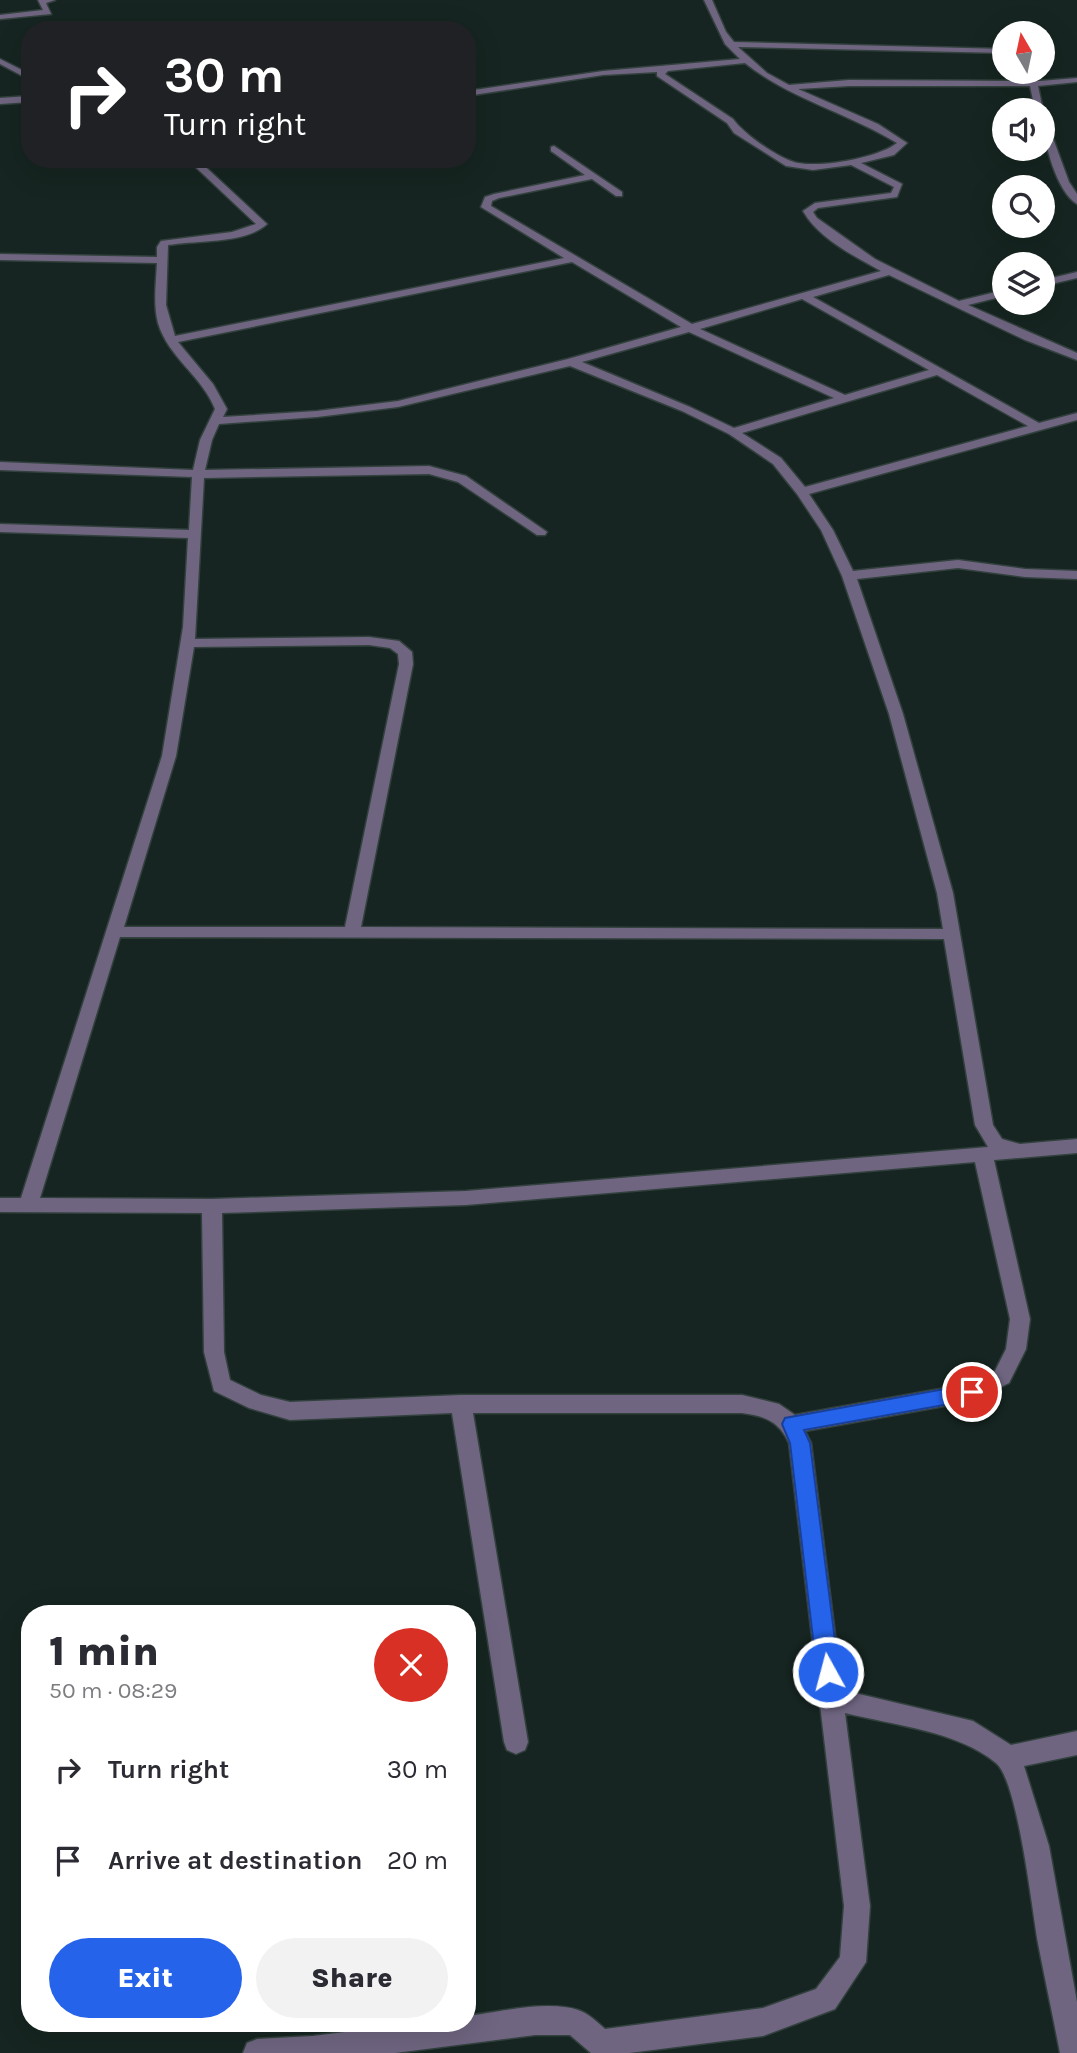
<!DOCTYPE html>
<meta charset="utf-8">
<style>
:root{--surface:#fff;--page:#f2f2f3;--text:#2b2b33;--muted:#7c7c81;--accent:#2563eb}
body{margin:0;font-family:Karla,sans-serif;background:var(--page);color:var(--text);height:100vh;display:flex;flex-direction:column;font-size:26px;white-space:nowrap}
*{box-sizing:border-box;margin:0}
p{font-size:23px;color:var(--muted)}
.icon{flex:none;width:38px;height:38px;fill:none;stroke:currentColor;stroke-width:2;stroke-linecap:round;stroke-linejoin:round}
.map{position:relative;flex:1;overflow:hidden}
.panel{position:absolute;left:21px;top:1605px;width:455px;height:427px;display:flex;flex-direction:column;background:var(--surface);border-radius:28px;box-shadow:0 7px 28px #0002}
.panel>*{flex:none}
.banner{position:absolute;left:21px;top:21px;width:455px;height:147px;border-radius:28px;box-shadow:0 7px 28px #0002;background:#202124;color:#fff;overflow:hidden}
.needle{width:46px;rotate:351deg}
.tools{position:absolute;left:992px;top:21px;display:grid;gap:14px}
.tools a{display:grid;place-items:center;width:63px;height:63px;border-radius:50%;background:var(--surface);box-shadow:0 7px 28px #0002;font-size:35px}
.pin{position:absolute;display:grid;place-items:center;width:60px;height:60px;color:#fff;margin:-30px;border:4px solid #fff;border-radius:50%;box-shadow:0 2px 7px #0007}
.me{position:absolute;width:77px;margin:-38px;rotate:353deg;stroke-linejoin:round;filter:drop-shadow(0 0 5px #0008)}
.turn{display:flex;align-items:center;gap:24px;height:147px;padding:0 28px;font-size:32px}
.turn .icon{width:91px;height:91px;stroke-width:2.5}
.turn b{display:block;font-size:49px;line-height:60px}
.round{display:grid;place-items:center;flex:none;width:74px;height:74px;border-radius:37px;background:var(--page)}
.headline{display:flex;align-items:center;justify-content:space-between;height:119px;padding:0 28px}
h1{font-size:42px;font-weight:800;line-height:52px}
.button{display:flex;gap:14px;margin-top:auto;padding:14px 28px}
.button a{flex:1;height:80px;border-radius:42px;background:var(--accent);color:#fff;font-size:28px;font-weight:800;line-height:80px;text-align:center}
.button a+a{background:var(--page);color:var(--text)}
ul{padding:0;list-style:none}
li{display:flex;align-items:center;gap:21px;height:91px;padding:0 28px}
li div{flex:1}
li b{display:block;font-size:26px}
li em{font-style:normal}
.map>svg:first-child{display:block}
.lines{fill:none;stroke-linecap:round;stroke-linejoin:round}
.minor-casing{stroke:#32413d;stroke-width:3}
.minor{fill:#6f6581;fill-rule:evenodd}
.route{fill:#2563eb;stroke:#184099;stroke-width:2}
</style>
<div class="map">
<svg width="1077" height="2053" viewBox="0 0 1077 2053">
<rect width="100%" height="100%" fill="#162521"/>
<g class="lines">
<g class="minor-casing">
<g id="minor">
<polygon points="38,0 55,0 46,3 51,14 0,19 0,15 43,10"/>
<path d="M704 0H712L726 32 734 42 1004 49V53L738 47 767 73 789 85 849 80 1040 81 1077 78V82L1038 86 1043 110H1035L1030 86H849L798 89 878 124 907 143 894 155 861 163 902 184 897 197 818 208 813 212 817 218 875 259 959 301 1004 290V296L968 305 1077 353V360L1025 340 889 275 813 297 1039 423 1077 413V420L809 494 833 530 853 571 958 560 1025 569 1077 571V579L1025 577 958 568 857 579 903 714 953 893 993 1125 1002 1139 1020 1144 1077 1139V1153L994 1160 1030 1319 1026 1349 1009 1383 972 1401 805 1431 811 1443 842 1690 973 1721 1011 1745 1077 1731V1755L1024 1766 1049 1846 1077 2002V2053H1060C1053 2016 1045 1980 1038 1943 1032 1910 1018 1781 996 1763 958 1731 893 1725 845 1713L870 1906 866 1962 835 2009 763 2036 629 2053H591L570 2035H535L395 2053H243L247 2043 257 2039 313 2036 415 2023H467V2016C498 2012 548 2000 578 2010 588 2013 597 2022 605 2029L763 2008 816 1989 840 1957 844 1906 789 1443C779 1421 765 1416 742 1413H473L528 1742 525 1750 516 1754 507 1750 504 1742 452 1413 290 1420 249 1408 214 1391 204 1352 202 1213 0 1212V1198H21L162 756 183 627 188 538 0 532V524L189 530 192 477 0 470V462L193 470 200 440 215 409C202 376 168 357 158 323 153 304 156 282 157 263L0 260V254L157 257V247L161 241 232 232 256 224 187 159H197L267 224C246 244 196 240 168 245L166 305 175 336 564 258 481 207 485 197 494 194 585 175 551 151V147L554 146 622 192V196H616L592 179 499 198 492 201 491 206 692 324 881 271C854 256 818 238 803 211L815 203 891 193 894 187 851 165 813 170 786 166 734 133 727 123 657 76V72L603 75 467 96V91L603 71 740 59 725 44ZM745 63C790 99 848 113 897 143 879 158 813 170 791 161 774 155 743 133 733 119L665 74 668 71ZM572 262 681 327 568 359 398 401 317 411 223 417 227 409 213 384 178 342ZM802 299 929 370 845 395 700 329ZM689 332 834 398 734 428 690 407 582 362ZM570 366 682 411 729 434 773 464 797 494 821 530 842 576 889 714 937 893 943 929 361 927 413 664 412 652 399 641 369 637 195 639 204 478 429 474 458 482 537 535H545L547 532 466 476 429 466 205 470 212 440 219 424 317 417 398 407ZM937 375 1028 426 805 487 781 458 742 433ZM369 645 390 648 398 654 399 664 345 927H124L176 756 194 647ZM120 937 944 939 975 1125 988 1147 466 1191 212 1199 40 1198ZM975 1162 1010 1319 1006 1349 995 1371 968 1384 795 1415 779 1404 742 1395H461L290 1402 261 1395 230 1380 224 1352 222 1213 466 1205Z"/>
<polygon points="0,59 30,74 30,80 0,64"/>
<polygon points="30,96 30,102 0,104 0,98"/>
<path d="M1043 119 1047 122 1069 182 1077 194V204C1057 192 1043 142 1043 119Z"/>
<polygon points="1077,272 1077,278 1043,286 1043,280"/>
</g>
</g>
<use href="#minor" class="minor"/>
</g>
<polygon class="route" points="972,1384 979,1386 982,1392 979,1397 972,1400 804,1430 810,1443 839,1672 836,1680 828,1682 821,1680 817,1672 790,1443 782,1424 785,1418"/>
</svg>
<div class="tools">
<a><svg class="needle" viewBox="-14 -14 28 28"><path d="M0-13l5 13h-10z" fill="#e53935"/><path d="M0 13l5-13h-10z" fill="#7c7c81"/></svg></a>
<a><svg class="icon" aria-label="sound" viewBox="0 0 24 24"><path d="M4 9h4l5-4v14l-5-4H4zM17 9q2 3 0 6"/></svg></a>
<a><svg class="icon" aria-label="search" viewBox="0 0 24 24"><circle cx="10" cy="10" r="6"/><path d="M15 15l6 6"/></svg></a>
<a><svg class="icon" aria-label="layers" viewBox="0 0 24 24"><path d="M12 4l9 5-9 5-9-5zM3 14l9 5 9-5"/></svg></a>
</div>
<div class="pin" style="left:972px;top:1392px;background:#d93025"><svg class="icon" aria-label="arrive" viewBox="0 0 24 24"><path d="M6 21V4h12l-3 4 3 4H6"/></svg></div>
<svg class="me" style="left:828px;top:1672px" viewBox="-20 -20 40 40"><circle r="17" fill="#2563eb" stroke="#fff" stroke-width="3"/><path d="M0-11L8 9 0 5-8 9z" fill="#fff"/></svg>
<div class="banner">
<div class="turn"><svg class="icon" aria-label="right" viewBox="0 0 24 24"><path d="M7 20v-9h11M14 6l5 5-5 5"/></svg><div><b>30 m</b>Turn right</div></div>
</div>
<section class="panel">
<div class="headline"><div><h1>1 min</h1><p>50 m · 08:29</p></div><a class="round" style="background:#d93025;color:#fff"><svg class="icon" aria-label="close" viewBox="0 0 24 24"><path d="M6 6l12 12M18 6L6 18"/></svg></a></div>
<ul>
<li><svg class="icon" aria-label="right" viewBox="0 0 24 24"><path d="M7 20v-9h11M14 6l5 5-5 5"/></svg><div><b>Turn right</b></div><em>30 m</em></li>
<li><svg class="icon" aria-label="arrive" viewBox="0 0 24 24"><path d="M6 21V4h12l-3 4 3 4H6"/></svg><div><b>Arrive at destination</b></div><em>20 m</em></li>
</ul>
<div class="button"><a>Exit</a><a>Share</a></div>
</section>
</div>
